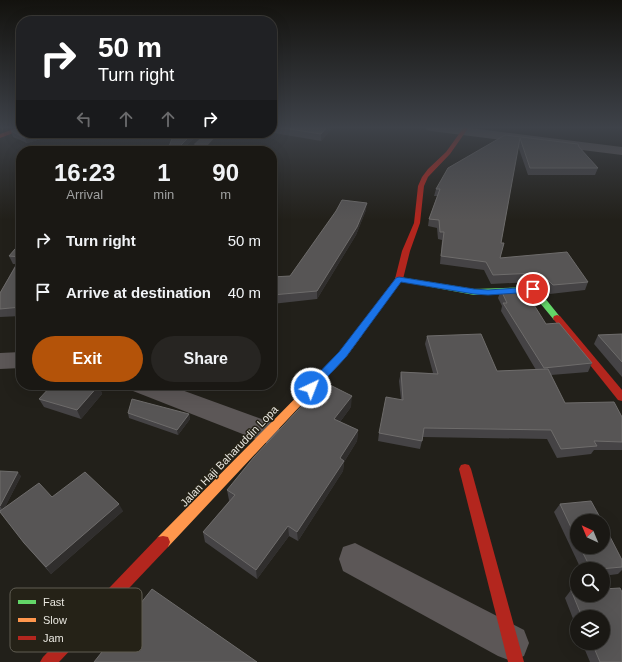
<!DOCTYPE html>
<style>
:root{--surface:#1a1814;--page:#272522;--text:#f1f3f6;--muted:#9fa0a0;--line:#383734;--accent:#b45309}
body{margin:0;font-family:Arial,sans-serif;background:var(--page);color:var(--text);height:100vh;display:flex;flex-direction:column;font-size:15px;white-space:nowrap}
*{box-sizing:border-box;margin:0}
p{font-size:13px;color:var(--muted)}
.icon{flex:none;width:22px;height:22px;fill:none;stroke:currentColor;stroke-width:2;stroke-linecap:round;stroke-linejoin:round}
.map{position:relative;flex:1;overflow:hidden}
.drawer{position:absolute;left:16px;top:146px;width:261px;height:244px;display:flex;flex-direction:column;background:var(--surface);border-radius:16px;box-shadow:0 4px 16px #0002,0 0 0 1px var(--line)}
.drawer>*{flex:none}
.guide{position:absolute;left:16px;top:16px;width:261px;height:122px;border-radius:16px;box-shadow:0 4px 16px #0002,0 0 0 1px var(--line);background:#202124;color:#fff;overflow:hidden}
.needle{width:26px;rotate:316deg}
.buttons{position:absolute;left:570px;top:514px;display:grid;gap:8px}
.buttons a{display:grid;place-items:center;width:40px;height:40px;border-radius:50%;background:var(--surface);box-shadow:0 4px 16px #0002,0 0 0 1px var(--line);font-size:20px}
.pin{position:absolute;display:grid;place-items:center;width:34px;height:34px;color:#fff;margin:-17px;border:2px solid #fff;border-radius:50%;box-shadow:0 1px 4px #0007}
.me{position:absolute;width:44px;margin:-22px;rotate:43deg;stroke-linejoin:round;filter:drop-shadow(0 0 3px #0008)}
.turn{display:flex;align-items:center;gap:14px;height:84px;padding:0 16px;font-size:18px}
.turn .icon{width:52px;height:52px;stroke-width:2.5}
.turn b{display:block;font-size:28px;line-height:34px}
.lanes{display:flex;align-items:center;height:38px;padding:0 16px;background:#0003;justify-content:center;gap:20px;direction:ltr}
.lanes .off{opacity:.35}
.eta{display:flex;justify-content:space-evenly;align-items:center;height:68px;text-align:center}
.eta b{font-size:24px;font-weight:700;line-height:28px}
.primary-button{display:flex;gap:8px;margin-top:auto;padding:8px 16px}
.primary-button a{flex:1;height:46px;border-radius:24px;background:var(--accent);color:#fff;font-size:16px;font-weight:700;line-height:46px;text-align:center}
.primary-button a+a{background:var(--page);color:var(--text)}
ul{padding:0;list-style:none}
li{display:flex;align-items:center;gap:12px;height:52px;padding:0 16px}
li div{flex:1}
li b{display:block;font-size:15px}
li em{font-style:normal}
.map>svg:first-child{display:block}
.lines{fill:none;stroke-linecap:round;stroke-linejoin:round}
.street{fill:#5c5757;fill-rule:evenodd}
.fast{fill:#63d668;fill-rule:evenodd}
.slow{fill:#ff974d;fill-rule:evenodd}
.jam{fill:#b3261e;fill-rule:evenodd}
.wall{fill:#454345}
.shaded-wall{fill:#302e2d}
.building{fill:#575555;stroke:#6e6c6b}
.route{fill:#1a73e8;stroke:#114b97}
.labels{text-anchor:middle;stroke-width:3;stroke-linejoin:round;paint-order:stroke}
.street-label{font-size:11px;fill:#e8e6df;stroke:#252217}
.key{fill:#252217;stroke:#605d53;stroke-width:1}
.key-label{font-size:11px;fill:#e8e6df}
</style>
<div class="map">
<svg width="622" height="662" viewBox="0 0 622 662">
<rect width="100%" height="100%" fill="#22201a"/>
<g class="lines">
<g class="street">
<polygon points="425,127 462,127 622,147 622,155 431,131 427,130"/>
<polygon points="206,133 219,133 206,147 196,147 194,144"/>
<polygon points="21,352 21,368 0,369 0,353"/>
<polygon points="130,385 168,385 278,425 281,433 278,441 268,444 133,391"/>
<polygon points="355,543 524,630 529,643 524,656 511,661 498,656 343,571 339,559 343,547"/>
</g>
<polygon class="fast" points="396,277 399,277 474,289 533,287 536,287 561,318 560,320 554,320 531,292 474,295 399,281 395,279"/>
<polygon class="slow" points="358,331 363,334 346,357 168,547 163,548 158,547 156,542 158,537 340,353 355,332"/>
<g class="jam">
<polygon points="19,127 21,127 21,130 0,138 0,134"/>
<polygon points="464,127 469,127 450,154 428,177 424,186 420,223 410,251 403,279 361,336 355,336 353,334 355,332 395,279 402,251 414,223 418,186 422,177 428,169 446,152"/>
<polygon points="557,315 560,316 622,390 622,401 618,400 554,320 553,318 554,316"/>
<polygon points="465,464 469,465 471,469 524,662 508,662 459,469 461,465"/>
<polygon points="163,536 168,537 170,542 168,547 59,662 40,662 43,657 158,537"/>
</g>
</g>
<g class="wall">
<polygon points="274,127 333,127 321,141 274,133"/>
<polygon points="11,131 61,133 27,143 13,137"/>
<polygon points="161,133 199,133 181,151 167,151 172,139 162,138"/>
<polygon points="505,135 579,147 598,168 595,175 528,175 518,146 501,243 500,258 588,282 585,290 550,294 541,284 533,282 491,284 484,270 440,264 442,240 438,239 437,228 428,226 429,219 437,196 434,196 436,189"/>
<polygon points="366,210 356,235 317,299 272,304 272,277 290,276"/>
<polygon points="21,242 21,316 0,317 0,293 16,264 13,264 9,256"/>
<polygon points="501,290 546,324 592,363 588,372 551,375 565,403 622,417 622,450 594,450 591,454 557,458 547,439 423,437 420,449 378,441 379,433 401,399 399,381 401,372 433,373 425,344 427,336 497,371 536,370 501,311 502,306 498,298"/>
<polygon points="622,334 622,377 594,344 598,335"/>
<polygon points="99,385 102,394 81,419 44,407 39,399"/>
<polygon points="351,407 340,422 358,430 357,441 344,462 343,471 298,541 289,536 257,579 205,542 203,532 229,501 229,500 227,490"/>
<polygon points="128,413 189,414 190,419 178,435 129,418"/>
<polygon points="0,471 21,476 5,507 52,497 123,511 51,574 30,550 0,512"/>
<polygon points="560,504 577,521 577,547 603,547 622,560 622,570 618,574 603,576 603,569 581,569 554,512"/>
<polygon points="620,588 622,592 622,662 590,662 582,643 603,643 603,617 577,617 577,629 565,598 571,590 577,590 577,595 603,595 603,589"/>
</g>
<g class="shaded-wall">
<polygon points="0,127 8,127 1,130"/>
<polygon points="327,127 333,127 321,141 321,134"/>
<polygon points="42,133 61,133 27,143 25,138"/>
<polygon points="193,133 199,133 181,151 175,151"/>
<polygon points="367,203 366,210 356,235 317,299 317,291"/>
<polygon points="99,385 102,394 81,419 77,410"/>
<polygon points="352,396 351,407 334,430 334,419"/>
<polygon points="189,414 190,419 178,435 177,430"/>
<polygon points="358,430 357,441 344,462 343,471 298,541 297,532 340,458"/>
<polygon points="18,472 21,476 3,511 0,506"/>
<polygon points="119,504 123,511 51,574 46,567"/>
<polygon points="288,526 289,536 257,579 256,570"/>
</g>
<g class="building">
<polygon points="20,127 21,127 21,133 42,133 25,138 11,131 20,128"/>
<polygon points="277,127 327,127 321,134"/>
<polygon points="161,133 193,133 175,151 167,151 174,134"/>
<polygon points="505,135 578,144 579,147 598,168 530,168 520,138 501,243 504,243 500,258 567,252 588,282 553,285 544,276 536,273 493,275 486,262 441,256 444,232 440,232 439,220 429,219 440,189 436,189 448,168"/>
<polygon points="342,200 367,203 357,227 317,291 272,295 272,277 290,276 336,211"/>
<polygon points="21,242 21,307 0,309 0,293 21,257 9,256"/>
<polygon points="524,289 546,324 559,323 592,363 544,368 503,303 507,303 501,290"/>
<polygon points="481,334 497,371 548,369 565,403 614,402 622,417 622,442 594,441 597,446 561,449 551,430 424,428 422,441 379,433 386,397 403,400 401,372 438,374 427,336"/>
<polygon points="622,334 622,362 598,335"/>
<polygon points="324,382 352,396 334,419 358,430 340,458 344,461 297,532 288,526 256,570 203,532 235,495 227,490 254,457"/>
<polygon points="52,385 99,385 77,410 39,399"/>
<polygon points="132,399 189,414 177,430 128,413"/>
<polygon points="0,471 18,472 0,506"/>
<polygon points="85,472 119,504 46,567 24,543 0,512 0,511 39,483 52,497"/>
<polygon points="591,501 602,521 577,521 577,540 560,504"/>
<polygon points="603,523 622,560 622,567 600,569 591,569 580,547 603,547"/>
<polygon points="620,588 622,592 622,662 600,662 592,643 603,643 603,617 582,617 571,590 577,590 577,595 603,595 603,589"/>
<polygon points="152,589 257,662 94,662"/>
</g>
<linearGradient id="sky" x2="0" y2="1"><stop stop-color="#13120e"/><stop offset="0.58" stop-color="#3e4249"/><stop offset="1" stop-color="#3e4249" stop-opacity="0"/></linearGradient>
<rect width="622" height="220" fill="url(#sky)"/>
<polygon class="route" points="399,277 474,289 488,290 533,287 537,289 533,292 488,295 474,294 401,282 346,357 314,391 307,391 306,388 307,385 339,352 396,278"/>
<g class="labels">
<g class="street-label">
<text transform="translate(229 456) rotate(-46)" y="4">Jalan Haji Baharuddin Lopa</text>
</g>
</g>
<rect x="10" y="588" width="132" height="64" rx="6" class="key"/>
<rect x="18" y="600" width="18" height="4" fill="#63d668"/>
<rect x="18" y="618" width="18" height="4" fill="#ff974d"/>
<rect x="18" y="636" width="18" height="4" fill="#b3261e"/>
<g class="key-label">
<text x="43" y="606">Fast</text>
<text x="43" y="624">Slow</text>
<text x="43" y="642">Jam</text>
</g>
</svg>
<div class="buttons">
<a><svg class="needle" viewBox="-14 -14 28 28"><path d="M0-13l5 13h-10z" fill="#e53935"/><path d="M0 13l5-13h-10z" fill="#9fa0a0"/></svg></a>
<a><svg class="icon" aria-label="search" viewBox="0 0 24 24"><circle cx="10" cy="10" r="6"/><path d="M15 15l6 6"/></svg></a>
<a><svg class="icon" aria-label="layers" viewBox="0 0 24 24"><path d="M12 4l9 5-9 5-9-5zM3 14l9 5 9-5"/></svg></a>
</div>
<div class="pin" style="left:533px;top:289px;background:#d93025"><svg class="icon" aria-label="arrive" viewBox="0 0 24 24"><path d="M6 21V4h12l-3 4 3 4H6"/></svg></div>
<svg class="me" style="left:311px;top:388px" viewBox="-20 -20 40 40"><circle r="17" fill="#1a73e8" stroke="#fff" stroke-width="3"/><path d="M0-11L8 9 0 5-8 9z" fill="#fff"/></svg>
<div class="guide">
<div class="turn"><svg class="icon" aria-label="right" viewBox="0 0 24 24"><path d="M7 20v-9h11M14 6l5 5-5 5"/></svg><div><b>50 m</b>Turn right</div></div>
<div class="lanes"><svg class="icon off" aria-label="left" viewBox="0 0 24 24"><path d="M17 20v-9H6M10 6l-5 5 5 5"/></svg><svg class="icon off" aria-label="ahead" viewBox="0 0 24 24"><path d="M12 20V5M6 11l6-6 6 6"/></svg><svg class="icon off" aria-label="ahead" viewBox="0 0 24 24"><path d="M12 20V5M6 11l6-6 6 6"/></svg><svg class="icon" aria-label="right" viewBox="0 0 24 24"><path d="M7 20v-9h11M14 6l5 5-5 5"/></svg></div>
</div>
<section class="drawer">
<div class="eta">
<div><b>16:23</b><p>Arrival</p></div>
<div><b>1</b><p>min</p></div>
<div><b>90</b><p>m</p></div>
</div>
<ul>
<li><svg class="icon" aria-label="right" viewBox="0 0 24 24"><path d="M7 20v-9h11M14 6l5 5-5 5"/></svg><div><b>Turn right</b></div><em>50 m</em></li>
<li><svg class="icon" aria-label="arrive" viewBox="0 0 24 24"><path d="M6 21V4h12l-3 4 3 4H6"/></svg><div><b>Arrive at destination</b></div><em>40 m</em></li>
</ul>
<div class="primary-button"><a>Exit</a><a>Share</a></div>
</section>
</div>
